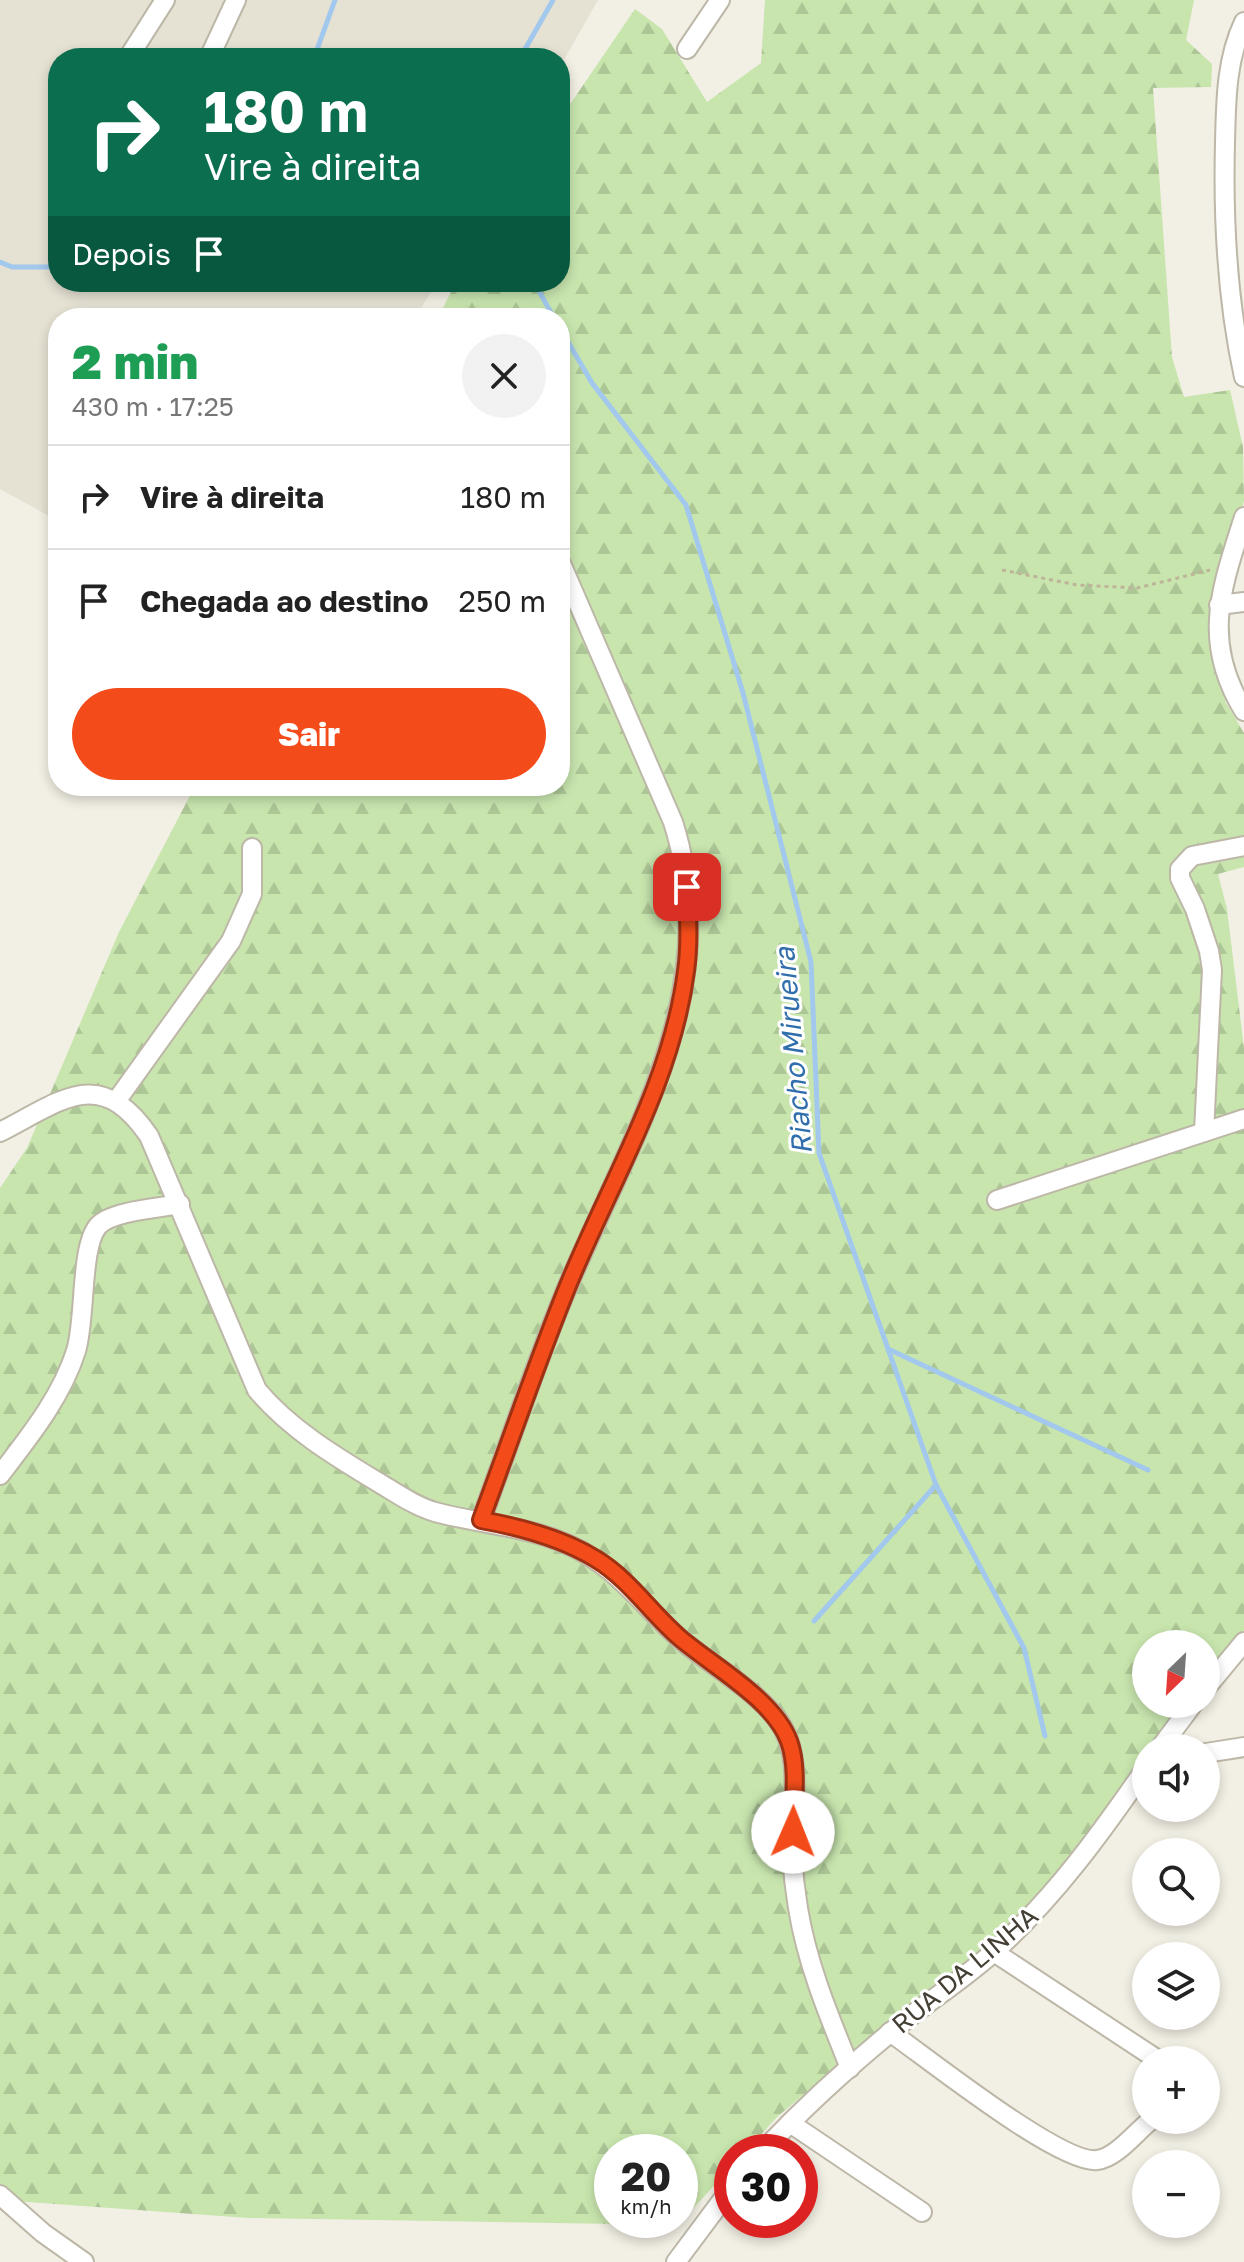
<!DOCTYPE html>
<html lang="pt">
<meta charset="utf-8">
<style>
:root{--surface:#fff;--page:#f2f2f2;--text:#222;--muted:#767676;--line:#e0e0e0;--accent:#f34c1a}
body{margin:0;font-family:"Golos Text",sans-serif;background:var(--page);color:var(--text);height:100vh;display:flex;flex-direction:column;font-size:30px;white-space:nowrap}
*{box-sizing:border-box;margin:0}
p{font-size:26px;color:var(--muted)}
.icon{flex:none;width:44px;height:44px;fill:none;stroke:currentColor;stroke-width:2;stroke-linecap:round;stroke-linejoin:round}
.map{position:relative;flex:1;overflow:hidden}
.sheet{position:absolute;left:48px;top:308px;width:522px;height:488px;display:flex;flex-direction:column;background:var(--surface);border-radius:32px;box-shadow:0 4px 12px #0003}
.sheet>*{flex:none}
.guide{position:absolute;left:48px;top:48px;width:522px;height:244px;border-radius:32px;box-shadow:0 4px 12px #0003;background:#0b6e4f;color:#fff;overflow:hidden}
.needle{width:52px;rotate:205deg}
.buttons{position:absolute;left:1132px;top:1630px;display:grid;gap:16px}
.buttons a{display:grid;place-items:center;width:88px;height:88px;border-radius:50%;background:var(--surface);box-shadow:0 4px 12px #0003;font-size:40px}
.speed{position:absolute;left:594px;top:2134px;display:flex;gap:16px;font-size:40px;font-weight:700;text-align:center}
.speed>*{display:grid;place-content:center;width:104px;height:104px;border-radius:50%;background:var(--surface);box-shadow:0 4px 12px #0003;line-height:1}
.speed small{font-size:20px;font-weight:400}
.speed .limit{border:12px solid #d22;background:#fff;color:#111}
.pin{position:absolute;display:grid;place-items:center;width:68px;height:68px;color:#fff;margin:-34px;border-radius:16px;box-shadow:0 4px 12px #0006}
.me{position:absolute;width:88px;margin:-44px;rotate:1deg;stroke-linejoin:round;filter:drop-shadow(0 0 6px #0008)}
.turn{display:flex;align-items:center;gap:28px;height:168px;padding:0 24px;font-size:36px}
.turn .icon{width:104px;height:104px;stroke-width:2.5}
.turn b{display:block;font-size:56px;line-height:68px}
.then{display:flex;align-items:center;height:76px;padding:0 24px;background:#0003;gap:16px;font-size:30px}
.round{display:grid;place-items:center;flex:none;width:84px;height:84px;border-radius:42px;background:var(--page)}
.headline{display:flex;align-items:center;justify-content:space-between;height:136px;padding:0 24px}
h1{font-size:48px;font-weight:800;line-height:60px;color:#1e9e55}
.primary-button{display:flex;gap:16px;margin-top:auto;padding:16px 24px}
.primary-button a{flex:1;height:92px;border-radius:48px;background:var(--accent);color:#fff;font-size:32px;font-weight:800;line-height:92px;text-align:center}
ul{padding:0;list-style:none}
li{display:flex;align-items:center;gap:24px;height:104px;padding:0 24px;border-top:2px solid var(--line)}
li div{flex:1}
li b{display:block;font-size:30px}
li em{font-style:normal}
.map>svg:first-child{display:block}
.residential{fill:#e5e1d3}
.forest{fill:url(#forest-firs);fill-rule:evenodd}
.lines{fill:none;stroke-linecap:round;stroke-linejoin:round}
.stream{stroke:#a2c8ed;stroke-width:5}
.minor-casing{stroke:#bdb7a7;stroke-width:22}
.path{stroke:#beb499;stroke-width:3;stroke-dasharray:4 4;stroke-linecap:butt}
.minor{stroke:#fff;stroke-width:18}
.route-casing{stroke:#9e3111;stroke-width:20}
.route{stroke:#f34c1a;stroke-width:14}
.labels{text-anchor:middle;stroke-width:6;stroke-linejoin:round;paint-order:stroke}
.street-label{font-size:26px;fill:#443f34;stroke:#fff}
.water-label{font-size:28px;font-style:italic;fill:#316eac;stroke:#fff}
</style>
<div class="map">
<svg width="1244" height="2262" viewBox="0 0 1244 2262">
<defs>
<pattern id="forest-firs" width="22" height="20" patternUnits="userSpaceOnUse" patternTransform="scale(2)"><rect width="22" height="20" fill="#c8e5ae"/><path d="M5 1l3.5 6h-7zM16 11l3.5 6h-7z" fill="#adc696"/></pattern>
</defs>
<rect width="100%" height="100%" fill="#f2efe4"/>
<polygon class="residential" points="0,0 598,0 560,67 560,58 58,58 58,282 437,282 415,318 58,318 58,521 0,489"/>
<path class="forest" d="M765 0H1194L1186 40 1212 64 1211 87 1153 88 1172 357 1184 397 1230 390 1243 447 1244 501 1217 598 1212 638 1226 703 1244 733V867L1218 874 1227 909 1244 1048V1630L1206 1679V1644H1146V1704H1187L1153 1748H1146V1757L1039 1898 993 1943 940 1980 777 2117 745 2152H732V2166L678 2225 248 2218 0 2200V1188L27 1148 119 932 195 786H560V318H438L456 282H560V119L635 9 662 29 707 102 761 63ZM612 2152H680V2220H612Z"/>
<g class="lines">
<g class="stream">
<polyline points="314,58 335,0"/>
<polyline points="520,58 553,0"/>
<polyline points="0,262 12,267 58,267"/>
<polyline points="534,282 554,318"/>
<polyline points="560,328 592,383 686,505 743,693 811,962 819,1153 936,1485 1024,1648 1045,1736"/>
<polyline points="888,1349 1148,1470"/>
<polyline points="814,1621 936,1485"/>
</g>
<g class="minor-casing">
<g id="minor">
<path d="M1244 22C1226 60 1226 101 1225 143 1223 221 1227 300 1244 377"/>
<polyline points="687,49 720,0"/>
<polyline points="128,58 165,0"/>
<polyline points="209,58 236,0"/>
<path d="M1244 517C1221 589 1201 641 1244 711"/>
<polyline points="1219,605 1244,602"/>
<polyline points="117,1100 231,941 252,894 252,848"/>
<path d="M0 1132C61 1101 100 1064 149 1136L257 1390C290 1429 333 1455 376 1481 395 1492 414 1506 435 1512 479 1524 527 1526 569 1545 616 1566 642 1605 679 1638 709 1664 753 1688 777 1719 805 1755 791 1811 792 1854 793 1872 795 1890 798 1908 807 1964 829 2016 850 2068"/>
<polyline points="1204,1132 1212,970 1209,951 1195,909 1180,878 1180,869 1192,856 1244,846"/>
<polyline points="997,1200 1244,1119"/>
<path d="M0 1475C29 1437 61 1398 76 1351 86 1319 80 1247 98 1226 111 1211 160 1208 180 1204"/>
<path d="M481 1520C510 1443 535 1364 567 1288 630 1138 727 990 673 822L560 561"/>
<polyline points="1206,1688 1244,1642"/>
<polyline points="1160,1748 1193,1704"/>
<polyline points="1206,1753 1244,1747"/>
<polyline points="994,1952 1158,2060"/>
<path d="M890 2032C926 2057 1061 2165 1097 2160 1116 2158 1136 2132 1151 2120"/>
<polyline points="790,2123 922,2212"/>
<path d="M762 2152C802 2109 846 2069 891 2032 925 2003 963 1980 996 1950 1055 1897 1101 1833 1146 1768"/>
<polyline points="0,2195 43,2233 84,2262"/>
<polyline points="676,2262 732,2187"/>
</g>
</g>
<polyline class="path" points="1002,570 1077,585 1137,588 1210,570"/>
<use href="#minor" class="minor"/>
</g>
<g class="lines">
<g class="route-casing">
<path id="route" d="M687 887C688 915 690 943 686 971 671 1087 607 1187 565 1293 535 1368 509 1445 481 1520 520 1527 562 1538 596 1559 629 1579 651 1613 680 1638 713 1666 774 1700 789 1741 799 1768 793 1804 793 1832"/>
</g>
<use href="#route" class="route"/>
</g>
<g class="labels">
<g class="street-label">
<text transform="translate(965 1970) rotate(-40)" y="9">RUA DA LINHA</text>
</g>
<g class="water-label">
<text transform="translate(793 1051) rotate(-95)" y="10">Riacho Mirueira</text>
</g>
</g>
</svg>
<div class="buttons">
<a><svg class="needle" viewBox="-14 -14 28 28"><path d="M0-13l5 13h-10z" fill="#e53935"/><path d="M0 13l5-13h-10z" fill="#767676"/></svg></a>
<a><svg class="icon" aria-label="sound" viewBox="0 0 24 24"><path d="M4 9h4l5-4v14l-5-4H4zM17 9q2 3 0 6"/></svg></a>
<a><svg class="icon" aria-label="search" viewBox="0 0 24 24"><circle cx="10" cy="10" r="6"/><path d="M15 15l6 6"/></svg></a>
<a><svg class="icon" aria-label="layers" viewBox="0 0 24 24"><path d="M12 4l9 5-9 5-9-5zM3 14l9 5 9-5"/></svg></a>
<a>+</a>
<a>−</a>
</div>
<div class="speed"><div>20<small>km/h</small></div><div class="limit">30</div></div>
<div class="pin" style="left:687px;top:887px;background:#d93025"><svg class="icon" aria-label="arrive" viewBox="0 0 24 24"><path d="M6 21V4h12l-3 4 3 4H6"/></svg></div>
<svg class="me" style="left:793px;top:1832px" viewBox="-20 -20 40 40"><circle r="19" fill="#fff"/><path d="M0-13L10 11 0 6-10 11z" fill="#f34c1a"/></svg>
<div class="guide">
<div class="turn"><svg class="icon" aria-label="right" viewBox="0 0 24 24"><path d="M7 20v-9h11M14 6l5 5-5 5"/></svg><div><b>180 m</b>Vire à direita</div></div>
<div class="then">Depois<svg class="icon" aria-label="arrive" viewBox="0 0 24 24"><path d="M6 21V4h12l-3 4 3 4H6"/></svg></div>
</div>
<section class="sheet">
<div class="headline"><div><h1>2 min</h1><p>430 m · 17:25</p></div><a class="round"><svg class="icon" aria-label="close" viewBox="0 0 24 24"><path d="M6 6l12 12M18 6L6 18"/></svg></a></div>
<ul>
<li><svg class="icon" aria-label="right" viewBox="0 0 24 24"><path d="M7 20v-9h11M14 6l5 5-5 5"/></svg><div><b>Vire à direita</b></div><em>180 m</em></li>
<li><svg class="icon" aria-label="arrive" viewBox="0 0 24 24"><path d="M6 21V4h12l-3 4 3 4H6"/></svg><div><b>Chegada ao destino</b></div><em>250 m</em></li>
</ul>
<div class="primary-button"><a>Sair</a></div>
</section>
</div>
